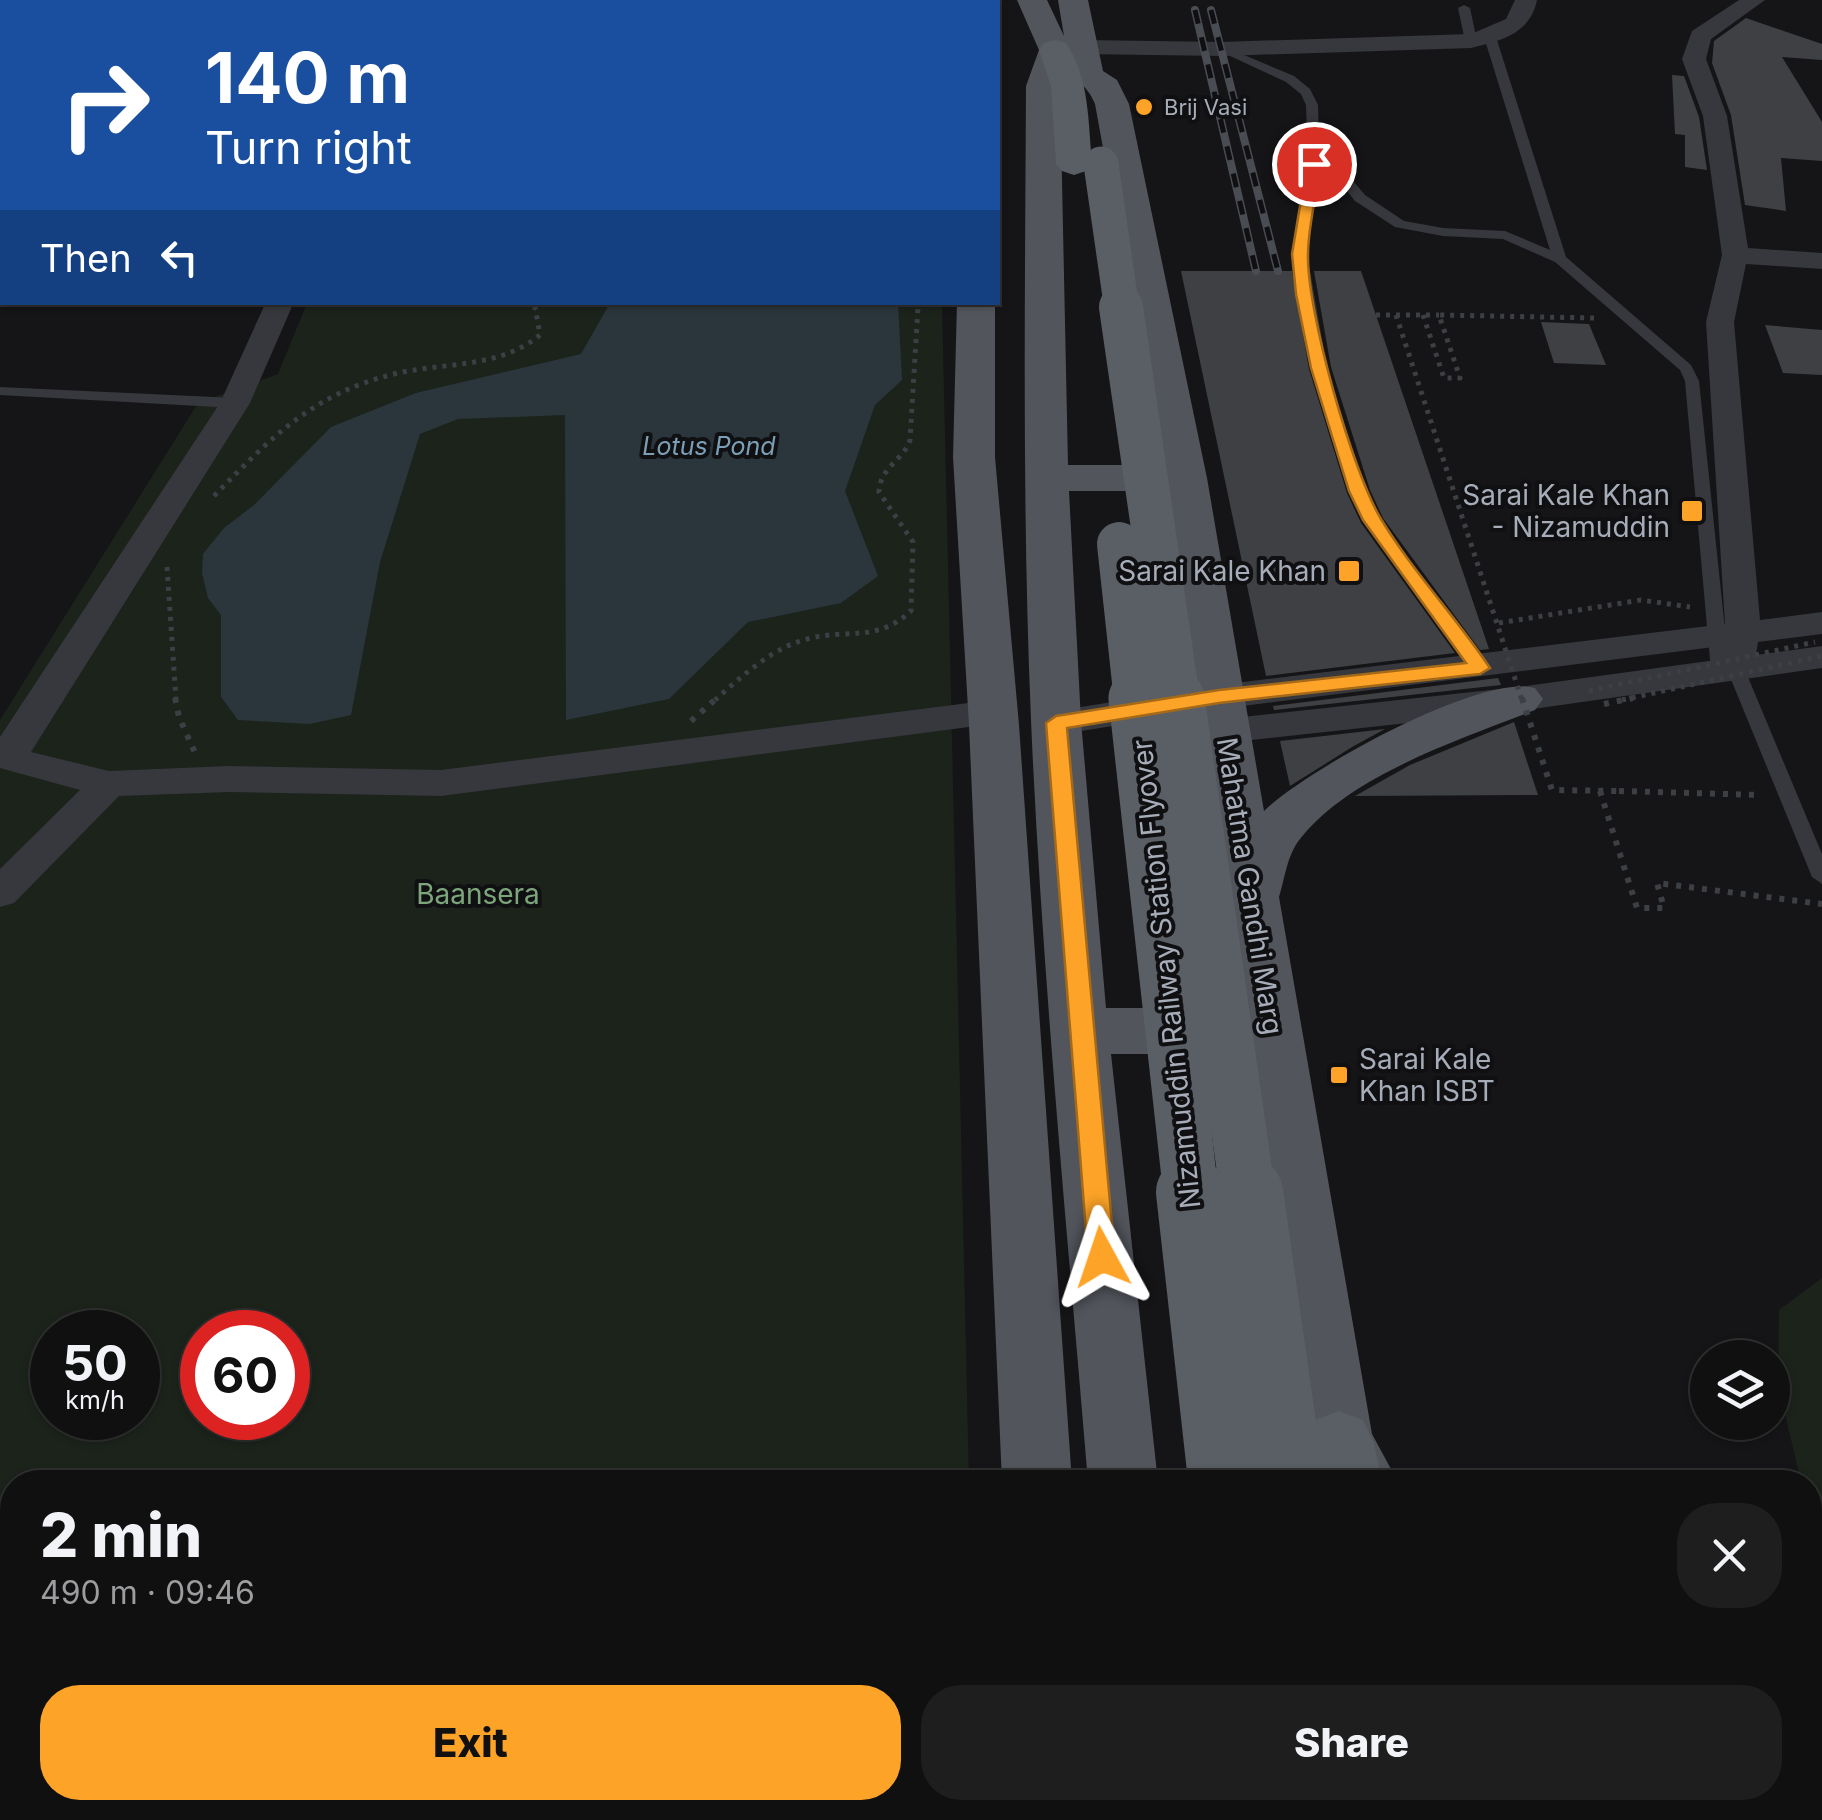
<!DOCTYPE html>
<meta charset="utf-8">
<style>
:root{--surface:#101011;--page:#1e1e1f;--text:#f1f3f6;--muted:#9c9d9f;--line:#303031;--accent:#fda327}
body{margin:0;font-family:Inter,sans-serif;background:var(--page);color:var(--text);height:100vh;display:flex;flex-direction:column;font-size:38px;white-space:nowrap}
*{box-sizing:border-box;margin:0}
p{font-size:32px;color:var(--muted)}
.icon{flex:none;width:55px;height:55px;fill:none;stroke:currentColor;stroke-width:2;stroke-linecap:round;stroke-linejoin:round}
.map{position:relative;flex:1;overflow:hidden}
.sheet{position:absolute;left:0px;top:1470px;width:1822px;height:350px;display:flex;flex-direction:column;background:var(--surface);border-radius:40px 40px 0 0;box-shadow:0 2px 8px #0004,0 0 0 2px var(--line)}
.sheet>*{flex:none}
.top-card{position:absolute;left:0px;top:0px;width:1000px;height:305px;box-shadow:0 2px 8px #0004,0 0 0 2px var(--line);background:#1a4fa0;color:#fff;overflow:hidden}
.fabs{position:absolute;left:1690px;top:1340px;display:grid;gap:20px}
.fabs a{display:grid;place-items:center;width:100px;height:100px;border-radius:50%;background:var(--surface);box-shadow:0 2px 8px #0004,0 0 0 2px var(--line);font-size:50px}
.speed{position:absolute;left:30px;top:1310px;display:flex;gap:20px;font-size:50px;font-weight:700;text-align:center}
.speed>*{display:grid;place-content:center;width:130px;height:130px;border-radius:50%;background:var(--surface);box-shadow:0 2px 8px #0004,0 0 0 2px var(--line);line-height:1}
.speed small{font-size:25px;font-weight:400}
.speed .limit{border:15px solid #d22;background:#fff;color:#111}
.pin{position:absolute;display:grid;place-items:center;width:85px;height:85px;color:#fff;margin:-42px;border:5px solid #fff;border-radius:50%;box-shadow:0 2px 10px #0007}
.me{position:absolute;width:110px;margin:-55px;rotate:355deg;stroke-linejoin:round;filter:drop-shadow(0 0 8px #0008)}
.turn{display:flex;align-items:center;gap:35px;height:210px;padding:0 40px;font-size:45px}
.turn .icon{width:130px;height:130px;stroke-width:2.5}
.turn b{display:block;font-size:70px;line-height:85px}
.then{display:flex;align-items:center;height:95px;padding:0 40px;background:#0003;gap:20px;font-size:38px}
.round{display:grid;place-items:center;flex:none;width:105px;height:105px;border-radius:40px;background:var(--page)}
.head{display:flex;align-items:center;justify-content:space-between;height:170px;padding:0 40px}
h1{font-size:60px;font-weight:800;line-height:75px}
.cta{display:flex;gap:20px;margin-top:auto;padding:20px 40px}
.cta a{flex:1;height:115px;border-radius:40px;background:var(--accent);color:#111;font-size:40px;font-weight:800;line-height:115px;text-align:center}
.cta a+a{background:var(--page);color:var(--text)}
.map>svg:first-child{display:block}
.green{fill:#1b231b;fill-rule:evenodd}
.water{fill:#2a363c}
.building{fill:#3f4044}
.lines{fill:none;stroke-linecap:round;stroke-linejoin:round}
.path-far3{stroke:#3c3f44;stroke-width:4;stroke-dasharray:4 5;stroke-linecap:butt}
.path-far2{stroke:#3c3f44;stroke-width:5;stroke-dasharray:4 6;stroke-linecap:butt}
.path-far1{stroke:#3c3f44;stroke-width:6;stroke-dasharray:5 8;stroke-linecap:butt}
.path{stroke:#3c3f44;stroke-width:8;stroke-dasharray:6 10;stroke-linecap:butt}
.service{fill:#36383d;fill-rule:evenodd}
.minor{fill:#36383d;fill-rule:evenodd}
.primary{fill:#52555c;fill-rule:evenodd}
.trunk{fill:#5a5e65;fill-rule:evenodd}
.rail-casing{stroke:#494c52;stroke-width:8}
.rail{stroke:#101012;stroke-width:5;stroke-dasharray:14;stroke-linecap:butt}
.path-bridge-far1{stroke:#3c3f44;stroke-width:5;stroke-dasharray:4 6;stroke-linecap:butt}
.path-bridge{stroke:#3c3f44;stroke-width:6;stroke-dasharray:5 8;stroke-linecap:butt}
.trunk-bridge-far3{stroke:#5a5e65;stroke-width:35}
.trunk-bridge-far2{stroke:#5a5e65;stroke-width:44}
.trunk-bridge-far1{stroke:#5a5e65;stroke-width:55}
.trunk-bridge{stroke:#5a5e65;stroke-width:70}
.route{fill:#fda327;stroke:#a46a19;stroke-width:2.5}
.poi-dot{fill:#fda327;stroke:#101012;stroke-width:4}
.labels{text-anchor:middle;stroke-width:8;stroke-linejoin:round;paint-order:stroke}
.far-poi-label{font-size:22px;fill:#a6adb8;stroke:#101012;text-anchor:start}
.far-water-label{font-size:25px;font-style:italic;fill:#7b9fb6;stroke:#101012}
.poi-label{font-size:28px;fill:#a6adb8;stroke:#101012;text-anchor:end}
.street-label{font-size:28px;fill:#a6adb8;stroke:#101012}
.park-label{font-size:28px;fill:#7da57c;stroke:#101012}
</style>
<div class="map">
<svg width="1822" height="1820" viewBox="0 0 1822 1820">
<rect width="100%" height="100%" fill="#151517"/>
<g class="green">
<polygon points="494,0 936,0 936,2 493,2"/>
<path d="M307 303H942L969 1482H12V1808H977V1820H0V720L198 403 278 374ZM52 1332H138V1418H52ZM202 1332H288V1418H202Z"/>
<polygon points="1822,1278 1822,1570 1810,1520 1810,1482 1801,1482 1778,1384 1779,1310"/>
</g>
<g class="water">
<polygon points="610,303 898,303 902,380 875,405 845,491 878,576 841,603 748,622 669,699 566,720 565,415 458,419 420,434 380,562 351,715 310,724 238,720 221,697 221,615 208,598 202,573 203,554 224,528 254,505 331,427 416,393 581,354"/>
<polygon points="0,1548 12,1555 12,1808 26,1808 20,1820 0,1820"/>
</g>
<g class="building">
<polygon points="1746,18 1822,44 1822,60 1782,57 1822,122 1822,161 1781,158 1786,211 1745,205 1731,115 1712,63 1714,41"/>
<polygon points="1672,75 1684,76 1699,117 1707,170 1685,167 1685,135 1675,134"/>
<polygon points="1181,271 1292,271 1309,369 1347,493 1361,523 1455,653 1266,676"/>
<polygon points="1314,271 1361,271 1489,649 1480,650 1383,518 1370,490 1331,367"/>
<polygon points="1541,322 1589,324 1606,365 1554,363"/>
<polygon points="1765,325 1822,330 1822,375 1783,373"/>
<polygon points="1498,678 1501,685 1274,710 1273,706"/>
<polygon points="1514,722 1538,795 1355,796 1410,765"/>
<polygon points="1385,729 1352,747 1290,786 1280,741"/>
</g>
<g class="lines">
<g class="path-far3">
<polyline points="918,302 918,310"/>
<polyline points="534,310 537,302"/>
</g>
<g class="path-far2">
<polyline points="1376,315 1439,315"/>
<polyline points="1423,315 1444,378 1460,378 1439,315 1594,318"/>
<path d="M214 496C271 438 312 394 394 374 443 362 499 369 540 335L535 307"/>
<polyline points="167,567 176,700"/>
<polyline points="1499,623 1641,600 1690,607"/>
<path d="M715 700C740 678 773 647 807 639 849 628 876 643 911 611L913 542 879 492C880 467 903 461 910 440L918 307"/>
</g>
<g class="path-far1">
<polyline points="175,698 179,717 196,755"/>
<polyline points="691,721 717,698"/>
<polyline points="1600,791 1637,908 1664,908 1657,883 1822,904"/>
<polyline points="1619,791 1761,795"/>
</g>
<g class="path">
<polyline points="0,1505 12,1511"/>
<polyline points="60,1820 65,1808"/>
</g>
<g class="service">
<polygon points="1464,5 1470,8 1477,41 1471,44 1465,41 1458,8"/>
<polygon points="1490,34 1496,37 1566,257 1691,365 1699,381 1729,668 1736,664 1745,670 1822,854 1822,884 1812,877 1728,672 1720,677 1711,671 1685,381 1680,370 1555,262 1503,239 1443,236 1395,227 1355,201 1320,158 1307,254 1327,368 1366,491 1380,520 1486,664 1489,668 1486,672 1474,672 1364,521 1350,491 1313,368 1293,254 1308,164 1306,105 1301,94 1286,82 1215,49 1225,47 1294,76 1310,89 1318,105 1319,141 1365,195 1404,221 1443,228 1505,231 1550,250 1484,37"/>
<polygon points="0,387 235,398 243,403 235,408 0,395"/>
</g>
<g class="minor">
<path d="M1515 0H1537C1530 34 1501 41 1471 48L1221 56 1084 54 1072 47 1084 40 1221 42 1471 34 1506 19Z"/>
<polygon points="1739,0 1765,0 1711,39 1706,59 1727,116 1748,248 1822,253 1822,269 1746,264 1734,322 1760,620 1822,612 1822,634 1758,642 1756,655 1822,646 1822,668 1518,711 1225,743 1183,739 1178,730 1183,721 1225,719 1518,687 1723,659 1722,646 1219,709 1056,735 1043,732 1038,723 1043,714 1056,711 1219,685 1725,624 1706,322 1722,255 1703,116 1682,59 1692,31"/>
<polygon points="266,302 294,302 250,403 31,752 109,771 229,766 441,770 992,700 1005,704 1010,712 1005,720 992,724 441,796 229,792 119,796 14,903 0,907 0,869 80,790 0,768 0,737 220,403"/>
</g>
<g class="primary">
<rect x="959" y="0" width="30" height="2"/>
<path d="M1017 0H1047L1064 36 1058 0H1088L1103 71 1117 80 1129 104 1207 478 1264 811C1306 770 1480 673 1535 688L1543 699 1535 710C1461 739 1350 775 1300 839 1287 855 1285 878 1279 897L1372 1434 1398 1482H1325L1304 1443 1246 1041 1243 1047 1222 1054H1111L1158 1482H1088C1067 1228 1042 975 1031 720 1022 508 1025 299 1026 86L1039 50ZM1068 58C1073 83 1087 83 1095 104L1161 465H1068L1060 86ZM1069 491H1165L1242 1015 1222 1008H1106L1081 721Z"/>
<polygon points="957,302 995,302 995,457 1019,725 1072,1482 1002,1482 969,725 953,457"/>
<polygon points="1016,1808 1094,1808 1096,1820 1016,1820"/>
<polygon points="1115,1808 1193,1808 1196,1820 1116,1820"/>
<polygon points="1451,1808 1529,1808 1532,1820 1452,1820"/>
</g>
<g class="trunk">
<path d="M1055 40 1066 43C1090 78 1088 124 1092 164L1086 171 1074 175 1062 171 1056 164 1051 86 1039 50 1044 43Z"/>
<polygon points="1339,1411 1363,1420 1374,1443 1382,1482 1312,1482 1304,1443 1315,1420"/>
<polygon points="1218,1808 1296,1808 1297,1811 1297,1808 1451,1808 1455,1820 1219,1820"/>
</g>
<g class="rail-casing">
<g id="rail">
<polyline points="1195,10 1256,271"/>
<polyline points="1211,10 1278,271"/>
</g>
</g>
<use href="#rail" class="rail"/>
<g class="path-bridge-far1">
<polyline points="1396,315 1522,700"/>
<polyline points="1589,691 1815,642"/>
<polyline points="1622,700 1822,656"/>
</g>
<g class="path-bridge">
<polyline points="1522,698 1552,790 1619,791"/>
<polyline points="1604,704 1633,698"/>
</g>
<polyline class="trunk-bridge-far3" points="1101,164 1122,310"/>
<g class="trunk-bridge-far2">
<polyline points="1121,307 1178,700"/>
<polyline points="1119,544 1136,700"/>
</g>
<g class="trunk-bridge-far1">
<polyline points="1136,698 1191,1195"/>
<polyline points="1177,698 1248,1195"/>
</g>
<g class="trunk-bridge">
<polyline points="1191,1192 1222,1470"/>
<polyline points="1248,1192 1289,1480"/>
</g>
</g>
<path class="route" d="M1314 159 1321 164C1317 193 1308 225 1308 255 1307 312 1352 471 1381 519 1413 572 1456 617 1490 668L1480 674 1219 703 1067 728 1115 1257 1111 1265 1102 1268 1092 1265 1088 1257 1046 723 1056 716 1219 690 1466 663 1363 520 1349 491 1311 368 1296 294 1292 254 1307 164Z"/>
<g class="poi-dot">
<circle cx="1144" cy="107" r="10"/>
<rect x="1680" y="499" width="24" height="24" rx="5"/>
<rect x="1337" y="559" width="24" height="24" rx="5"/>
<rect x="1329" y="1065" width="20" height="20" rx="5"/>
</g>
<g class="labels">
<g class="far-poi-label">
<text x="1164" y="115">Brij Vasi</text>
</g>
<g class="far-water-label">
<text x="709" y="455">Lotus Pond</text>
</g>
<g class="poi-label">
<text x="1670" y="505">Sarai Kale Khan<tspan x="1670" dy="32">- Nizamuddin</tspan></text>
<text x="1326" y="581">Sarai Kale Khan</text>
<text x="1359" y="1069" text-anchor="start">Sarai Kale<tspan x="1359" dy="32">Khan ISBT</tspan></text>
</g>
<g class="street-label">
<text transform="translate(1250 886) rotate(81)" y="10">Mahatma Gandhi Marg</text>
<text transform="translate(1166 974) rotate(-96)" y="10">Nizamuddin Railway Station Flyover</text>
</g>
<g class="park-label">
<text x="478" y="904">Baansera</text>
</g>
</g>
</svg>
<div class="fabs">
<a><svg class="icon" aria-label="layers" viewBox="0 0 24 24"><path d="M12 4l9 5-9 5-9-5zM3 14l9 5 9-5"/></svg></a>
</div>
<div class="speed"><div>50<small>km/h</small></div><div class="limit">60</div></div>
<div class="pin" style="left:1314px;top:164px;background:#d93025"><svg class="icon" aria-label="arrive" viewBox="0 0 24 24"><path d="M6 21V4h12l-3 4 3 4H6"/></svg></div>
<svg class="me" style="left:1102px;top:1257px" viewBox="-20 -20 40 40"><path d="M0-17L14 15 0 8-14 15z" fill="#fda327" stroke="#fff" stroke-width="4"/></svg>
<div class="top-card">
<div class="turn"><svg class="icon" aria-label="right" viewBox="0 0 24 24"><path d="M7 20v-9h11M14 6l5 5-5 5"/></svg><div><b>140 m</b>Turn right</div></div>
<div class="then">Then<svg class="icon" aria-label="left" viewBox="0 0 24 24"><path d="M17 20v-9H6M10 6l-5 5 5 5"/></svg></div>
</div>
<section class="sheet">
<div class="head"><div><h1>2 min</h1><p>490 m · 09:46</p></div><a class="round"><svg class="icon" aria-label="close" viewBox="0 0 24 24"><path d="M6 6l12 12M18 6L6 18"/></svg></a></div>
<div class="cta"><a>Exit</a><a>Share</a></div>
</section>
</div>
